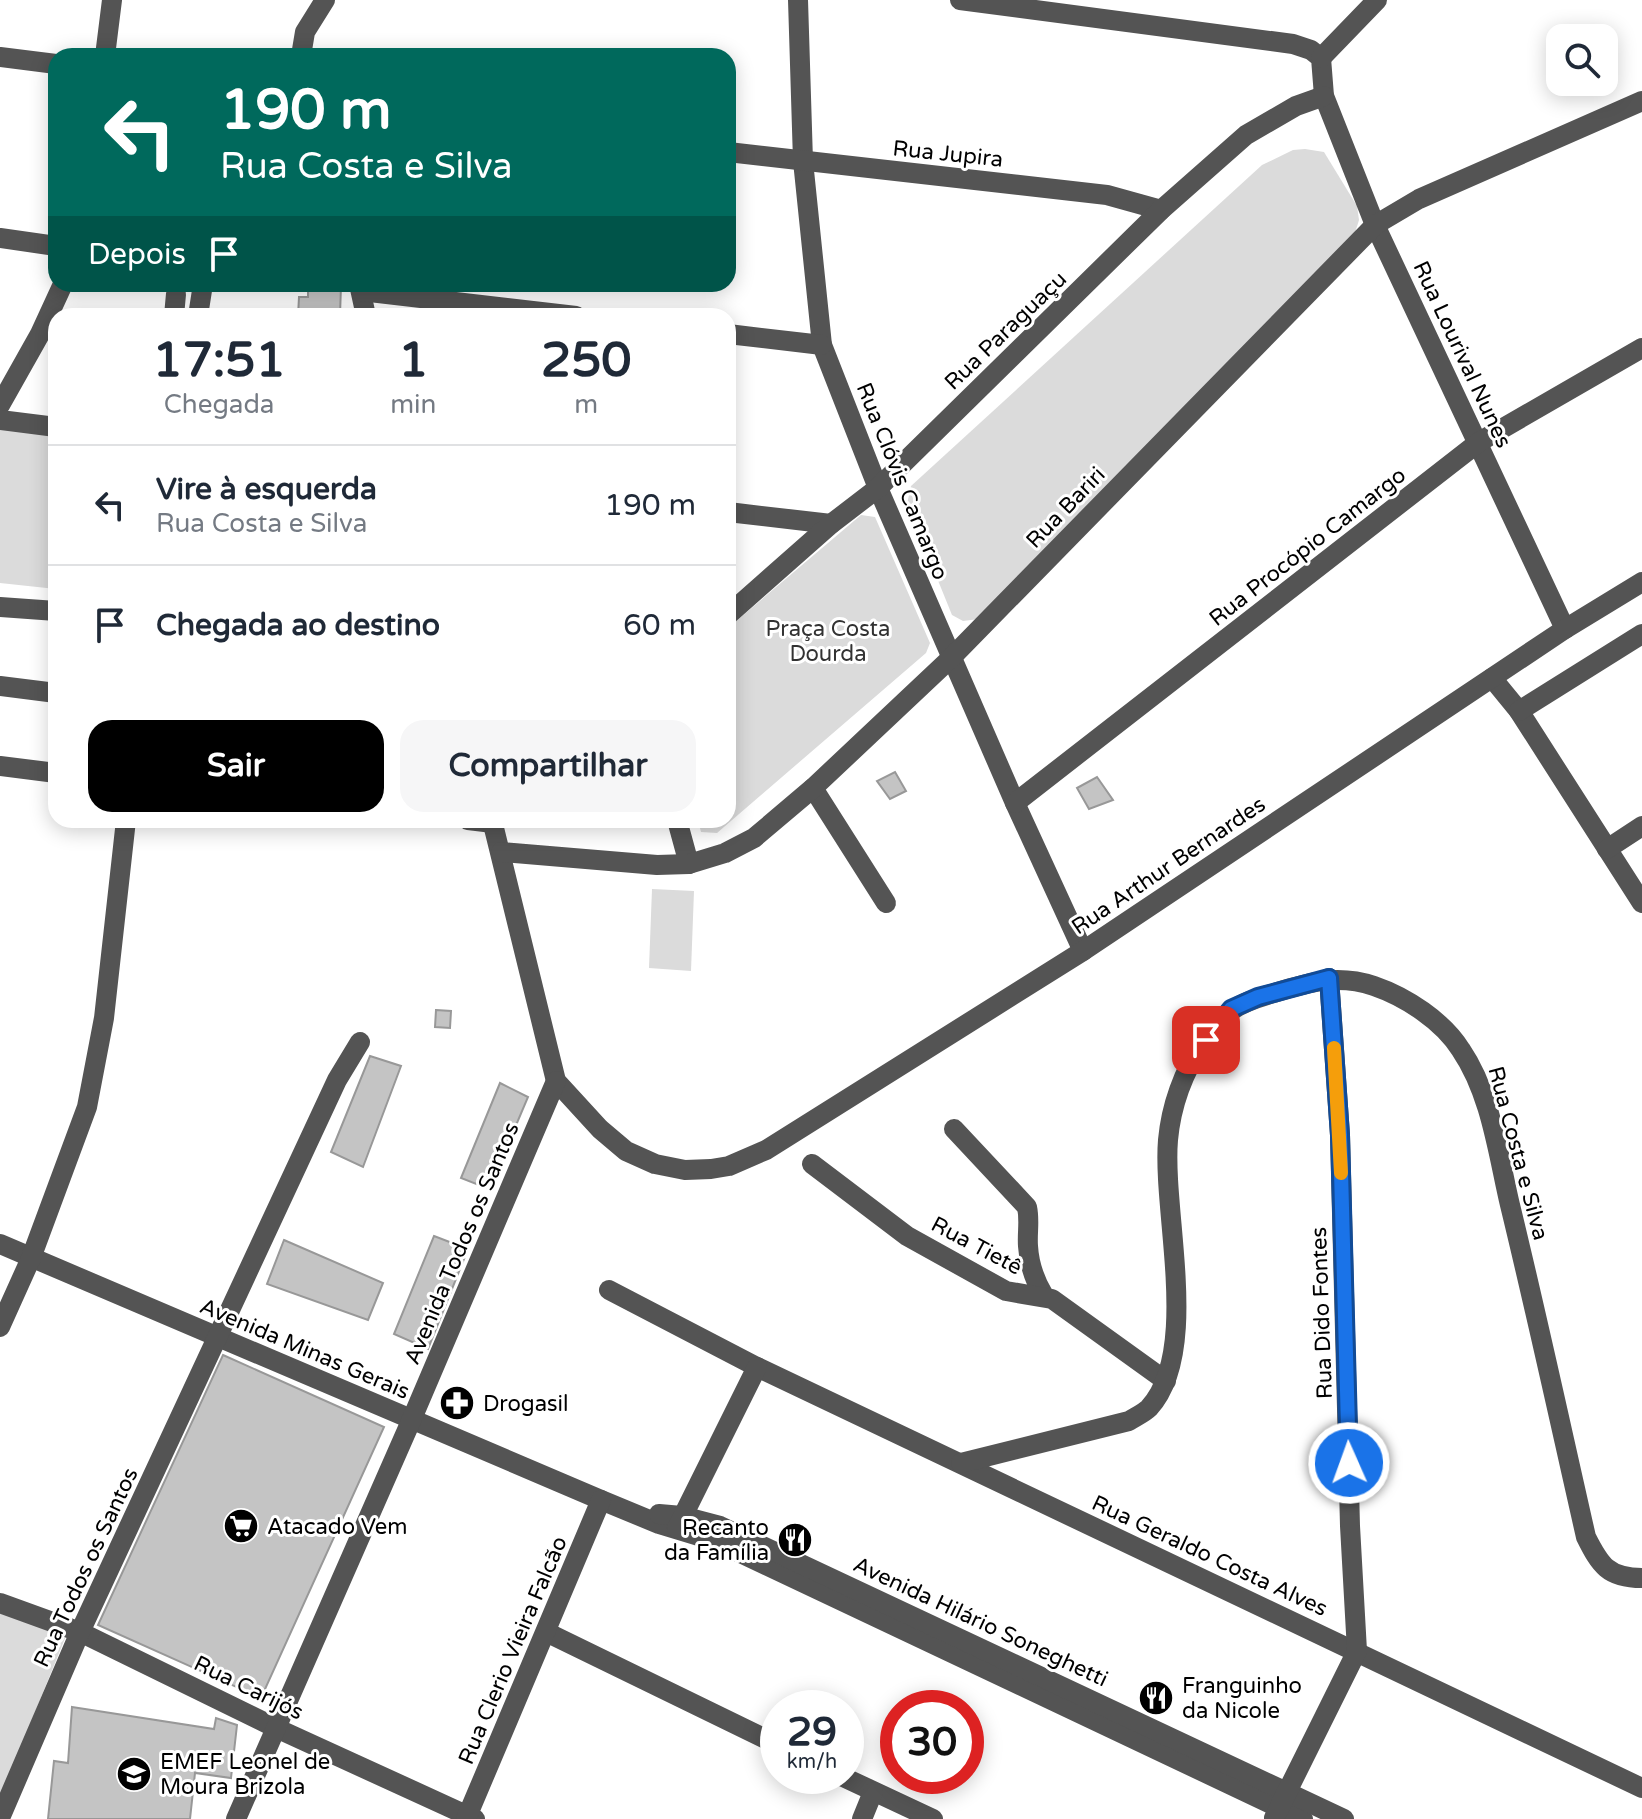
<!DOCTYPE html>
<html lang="pt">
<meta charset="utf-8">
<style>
:root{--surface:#fff;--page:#f6f6f7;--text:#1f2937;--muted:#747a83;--line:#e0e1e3;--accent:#000}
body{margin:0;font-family:"Varela Round",sans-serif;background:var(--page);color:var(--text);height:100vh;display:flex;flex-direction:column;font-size:30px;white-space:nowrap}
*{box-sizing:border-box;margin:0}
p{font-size:26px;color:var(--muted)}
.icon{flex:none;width:44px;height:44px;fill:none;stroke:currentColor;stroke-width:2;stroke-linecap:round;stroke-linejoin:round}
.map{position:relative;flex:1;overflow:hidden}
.side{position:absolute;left:48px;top:308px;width:688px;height:520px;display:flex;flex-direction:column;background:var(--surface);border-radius:24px;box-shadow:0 4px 20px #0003}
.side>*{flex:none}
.top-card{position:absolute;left:48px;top:48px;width:688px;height:244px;border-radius:24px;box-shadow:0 4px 20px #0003;background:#00695c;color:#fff;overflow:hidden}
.buttons{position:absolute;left:1546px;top:24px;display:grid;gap:16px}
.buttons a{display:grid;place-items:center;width:72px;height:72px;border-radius:16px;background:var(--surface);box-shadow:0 4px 20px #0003;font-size:40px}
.speed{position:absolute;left:760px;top:1690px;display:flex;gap:16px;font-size:40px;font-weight:700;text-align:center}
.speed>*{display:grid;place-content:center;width:104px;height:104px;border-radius:50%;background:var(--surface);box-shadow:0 4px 20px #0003;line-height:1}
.speed small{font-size:20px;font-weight:400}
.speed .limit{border:12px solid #d22;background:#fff;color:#111}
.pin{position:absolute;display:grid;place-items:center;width:68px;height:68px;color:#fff;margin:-34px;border-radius:16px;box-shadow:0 4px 12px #0006}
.me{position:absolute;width:88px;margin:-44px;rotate:358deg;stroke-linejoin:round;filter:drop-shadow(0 0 6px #0008)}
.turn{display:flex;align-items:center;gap:28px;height:168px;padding:0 40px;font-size:36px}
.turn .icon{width:104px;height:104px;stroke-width:2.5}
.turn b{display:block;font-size:56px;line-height:68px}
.then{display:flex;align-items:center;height:76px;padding:0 40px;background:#0003;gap:16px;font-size:30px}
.eta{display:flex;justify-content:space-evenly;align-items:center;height:136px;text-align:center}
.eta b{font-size:48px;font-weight:800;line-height:56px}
.cta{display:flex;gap:16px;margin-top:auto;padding:16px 40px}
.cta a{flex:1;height:92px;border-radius:24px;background:var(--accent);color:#fff;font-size:32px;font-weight:800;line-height:92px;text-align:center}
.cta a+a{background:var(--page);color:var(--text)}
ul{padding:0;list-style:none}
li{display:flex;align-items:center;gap:24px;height:120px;padding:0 40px;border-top:2px solid var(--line)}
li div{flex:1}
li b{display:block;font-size:30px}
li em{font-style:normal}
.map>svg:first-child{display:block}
.green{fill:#dbdbdb}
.building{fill:#c4c4c4;stroke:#989898;stroke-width:2}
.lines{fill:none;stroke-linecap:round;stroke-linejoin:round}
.minor{stroke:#545454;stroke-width:20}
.route-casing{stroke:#114b97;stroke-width:20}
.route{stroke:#1a73e8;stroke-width:14}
.slow{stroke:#f59e0b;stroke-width:14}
.labels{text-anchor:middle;stroke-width:6;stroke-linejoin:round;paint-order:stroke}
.street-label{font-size:22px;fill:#000;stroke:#fff}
.park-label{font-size:22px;fill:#323232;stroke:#fff}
.poi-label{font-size:22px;fill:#000;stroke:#fff;text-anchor:start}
</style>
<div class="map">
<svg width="1642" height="1819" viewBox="0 0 1642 1819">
<rect width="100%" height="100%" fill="#fff"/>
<g class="green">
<polygon points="1305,149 1324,152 1357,206 1359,220 1353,239 979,619 963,621 952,615 907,504 911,486 1262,165 1293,150"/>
<polygon points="0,427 56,433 56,589 0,583"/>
<polygon points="861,515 875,517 930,643 926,653 717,833 701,832 698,820 728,820 728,628"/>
<polygon points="652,889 694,891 691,971 649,968"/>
<polygon points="0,1612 66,1636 0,1798"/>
</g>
<g class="building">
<polygon points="308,284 341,285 340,316 298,316 299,297 308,297"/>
<polygon points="895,772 906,791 890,799 877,781"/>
<polygon points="1097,777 1113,800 1089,809 1077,788"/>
<polygon points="436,1010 451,1011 450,1028 435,1027"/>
<polygon points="370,1056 401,1066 363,1167 331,1152"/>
<polygon points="500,1083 528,1097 489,1189 461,1178"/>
<polygon points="434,1236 468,1249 428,1349 394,1334"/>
<polygon points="284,1240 383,1283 368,1320 267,1284"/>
<polygon points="223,1355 384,1427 261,1698 98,1625"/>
<polygon points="72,1707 214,1729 216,1718 237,1725 231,1778 195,1773 190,1819 48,1819 54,1761 68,1763"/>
</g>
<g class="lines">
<g class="minor">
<polyline points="798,0 803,161 822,345 878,488 1015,803 1083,951"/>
<polyline points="960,0 1293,44 1311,50 1321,58 1324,96 1375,225 1565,629"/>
<polyline points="105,56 112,0"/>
<polyline points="301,56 305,32 325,0"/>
<polyline points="0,57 56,64"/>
<polyline points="1321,58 1377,0"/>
<polyline points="728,152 1107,195 1161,210"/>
<polyline points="0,238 56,246"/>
<polyline points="359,284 366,316"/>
<polyline points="361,291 576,316"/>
<polyline points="174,316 176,294"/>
<polyline points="198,316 203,284"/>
<polyline points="728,334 822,345"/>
<polyline points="0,405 40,334 63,284"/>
<polyline points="0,420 56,427"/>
<polyline points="728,512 831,524"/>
<polyline points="0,607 56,611"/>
<polyline points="728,615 831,524 878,488 1161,210 1246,135 1296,106 1324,96"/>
<polyline points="1492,678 1519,711 1642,903"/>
<polyline points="0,686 56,693"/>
<polyline points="1519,711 1642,634"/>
<polyline points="0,766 56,773"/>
<polyline points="813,788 886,903"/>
<polyline points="1015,803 1479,442 1642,348"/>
<polyline points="468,820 493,823"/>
<polyline points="492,820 556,1081 600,1129 626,1151 655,1164 685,1170 711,1169 729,1166 766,1150 1083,951 1565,629 1642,582"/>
<polyline points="677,820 689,864"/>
<polyline points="1607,849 1642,826"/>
<polyline points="501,852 657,865 689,864 725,853 754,838 813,788 951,658 1375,225 1419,199 1642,101"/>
<path d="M954 1129 1027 1207C1030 1221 1027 1232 1028 1246 1029 1264 1035 1281 1044 1296"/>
<polyline points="812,1164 907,1236 1006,1291 1052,1299 1166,1381"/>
<polyline points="0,1244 601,1500 659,1524 715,1541 1303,1819"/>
<polyline points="609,1290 757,1367 1642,1788"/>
<polyline points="0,1327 31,1258 87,1107 104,1018 126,820"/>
<path d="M961 1463 1129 1421C1135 1417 1144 1413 1149 1408 1201 1351 1162 1213 1168 1140 1171 1107 1183 1071 1203 1044 1228 1010 1232 1005 1274 993 1309 982 1338 974 1374 986 1406 997 1443 1021 1461 1050 1491 1094 1498 1154 1510 1205 1537 1316 1561 1427 1586 1537 1600 1565 1608 1578 1642 1578"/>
<polyline points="659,1514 682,1516 720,1526 1344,1819"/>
<polyline points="677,1528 757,1367"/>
<polyline points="0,1603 80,1632 276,1728 475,1819"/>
<polyline points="546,1632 778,1745"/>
<polyline points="841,1776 933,1819"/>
<polyline points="0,1818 80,1632 337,1080 360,1042"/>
<polyline points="1274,1818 1357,1651 1350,1526 1340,1135 1329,978"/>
<polyline points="236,1819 411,1421 556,1081"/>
<polyline points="466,1819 601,1500"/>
<polyline points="862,1819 873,1792"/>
</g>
</g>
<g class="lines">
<g class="route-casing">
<polyline id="route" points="1206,1040 1231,1009 1258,997 1329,978 1340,1135 1349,1463"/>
</g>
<use href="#route" class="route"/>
<polyline class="slow" points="1334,1048 1341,1173"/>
</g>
<defs>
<g id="pharmacy-disc" transform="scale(1.8)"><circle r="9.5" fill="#000" stroke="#fff"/><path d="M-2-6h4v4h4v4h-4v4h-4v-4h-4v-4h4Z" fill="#fff"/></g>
<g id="supermarket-disc" transform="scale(1.8)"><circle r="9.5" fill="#000" stroke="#fff"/><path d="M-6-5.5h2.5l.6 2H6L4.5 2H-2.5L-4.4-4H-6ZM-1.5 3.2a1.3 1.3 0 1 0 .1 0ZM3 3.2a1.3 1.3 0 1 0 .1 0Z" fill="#fff"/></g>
<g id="restaurant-disc" transform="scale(1.8)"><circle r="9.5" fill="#000" stroke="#fff"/><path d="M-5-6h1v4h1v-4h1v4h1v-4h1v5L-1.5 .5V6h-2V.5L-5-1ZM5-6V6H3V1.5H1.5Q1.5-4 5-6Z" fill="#fff"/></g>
<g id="school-disc" transform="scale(1.8)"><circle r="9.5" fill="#000" stroke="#fff"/><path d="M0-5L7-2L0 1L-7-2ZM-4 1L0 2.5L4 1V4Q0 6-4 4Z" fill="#fff"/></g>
</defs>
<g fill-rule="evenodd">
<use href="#pharmacy-disc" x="457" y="1403"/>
<use href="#supermarket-disc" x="241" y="1526"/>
<use href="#restaurant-disc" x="795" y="1540"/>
<use href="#restaurant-disc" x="1156" y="1698"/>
<use href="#school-disc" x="134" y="1774"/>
</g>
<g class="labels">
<g class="street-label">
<text transform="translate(948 153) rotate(6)" y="8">Rua Jupira</text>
<text transform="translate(1005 330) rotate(-44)" y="8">Rua Paraguaçu</text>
<text transform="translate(1463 354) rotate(65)" y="8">Rua Lourival Nunes</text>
<text transform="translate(903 481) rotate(68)" y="8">Rua Clóvis Camargo</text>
<text transform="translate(1065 507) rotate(-46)" y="8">Rua Bariri</text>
<text transform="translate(1307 546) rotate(-38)" y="8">Rua Procópio Camargo</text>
<text transform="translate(1168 865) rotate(-34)" y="8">Rua Arthur Bernardes</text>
<text transform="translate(1519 1153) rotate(75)" y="8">Rua Costa e Silva</text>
<text transform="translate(461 1243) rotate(-67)" y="8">Avenida Todos os Santos</text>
<text transform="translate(977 1245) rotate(28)" y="8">Rua Tietê</text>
<text transform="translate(1321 1313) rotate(-92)" y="8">Rua Dido Fontes</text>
<text transform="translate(305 1348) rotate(23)" y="8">Avenida Minas Gerais</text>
<text transform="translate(1210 1555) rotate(25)" y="8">Rua Geraldo Costa Alves</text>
<text transform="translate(85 1567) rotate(-65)" y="8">Rua Todos os Santos</text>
<text transform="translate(981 1621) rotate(25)" y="8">Avenida Hilário Soneghetti</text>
<text transform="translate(512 1650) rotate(-67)" y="8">Rua Clerio Vieira Falcão</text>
<text transform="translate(249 1687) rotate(26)" y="8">Rua Carijós</text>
</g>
<g class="park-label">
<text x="828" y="636">Praça Costa<tspan x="828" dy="25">Dourda</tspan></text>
</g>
<g class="poi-label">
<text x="483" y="1411">Drogasil</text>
<text x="267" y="1534">Atacado Vem</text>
<text x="769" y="1535" text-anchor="end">Recanto<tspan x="769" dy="25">da Família</tspan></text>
<text x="1182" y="1693">Franguinho<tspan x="1182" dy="25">da Nicole</tspan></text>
<text x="160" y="1769">EMEF Leonel de<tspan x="160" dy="25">Moura Brizola</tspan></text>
</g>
</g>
</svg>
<div class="buttons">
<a><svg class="icon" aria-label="search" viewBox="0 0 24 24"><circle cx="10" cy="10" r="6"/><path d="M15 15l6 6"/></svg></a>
</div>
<div class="speed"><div>29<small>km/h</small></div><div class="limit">30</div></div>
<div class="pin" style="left:1206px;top:1040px;background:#d93025"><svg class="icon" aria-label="arrive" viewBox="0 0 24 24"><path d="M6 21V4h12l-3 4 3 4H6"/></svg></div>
<svg class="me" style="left:1349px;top:1463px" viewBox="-20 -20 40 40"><circle r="17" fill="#1a73e8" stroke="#fff" stroke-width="3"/><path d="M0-11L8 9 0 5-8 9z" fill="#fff"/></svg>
<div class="top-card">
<div class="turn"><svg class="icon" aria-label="left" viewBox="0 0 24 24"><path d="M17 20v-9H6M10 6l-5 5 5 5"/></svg><div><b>190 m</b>Rua Costa e Silva</div></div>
<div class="then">Depois<svg class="icon" aria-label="arrive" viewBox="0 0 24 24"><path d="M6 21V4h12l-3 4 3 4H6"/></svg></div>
</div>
<section class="side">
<div class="eta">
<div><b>17:51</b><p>Chegada</p></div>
<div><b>1</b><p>min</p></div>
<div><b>250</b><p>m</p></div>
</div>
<ul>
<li><svg class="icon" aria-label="left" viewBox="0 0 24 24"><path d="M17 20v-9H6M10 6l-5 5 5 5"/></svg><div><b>Vire à esquerda</b><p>Rua Costa e Silva</p></div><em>190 m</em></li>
<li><svg class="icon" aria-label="arrive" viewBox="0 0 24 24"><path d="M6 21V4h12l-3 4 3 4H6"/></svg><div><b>Chegada ao destino</b></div><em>60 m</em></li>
</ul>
<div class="cta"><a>Sair</a><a>Compartilhar</a></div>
</section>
</div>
